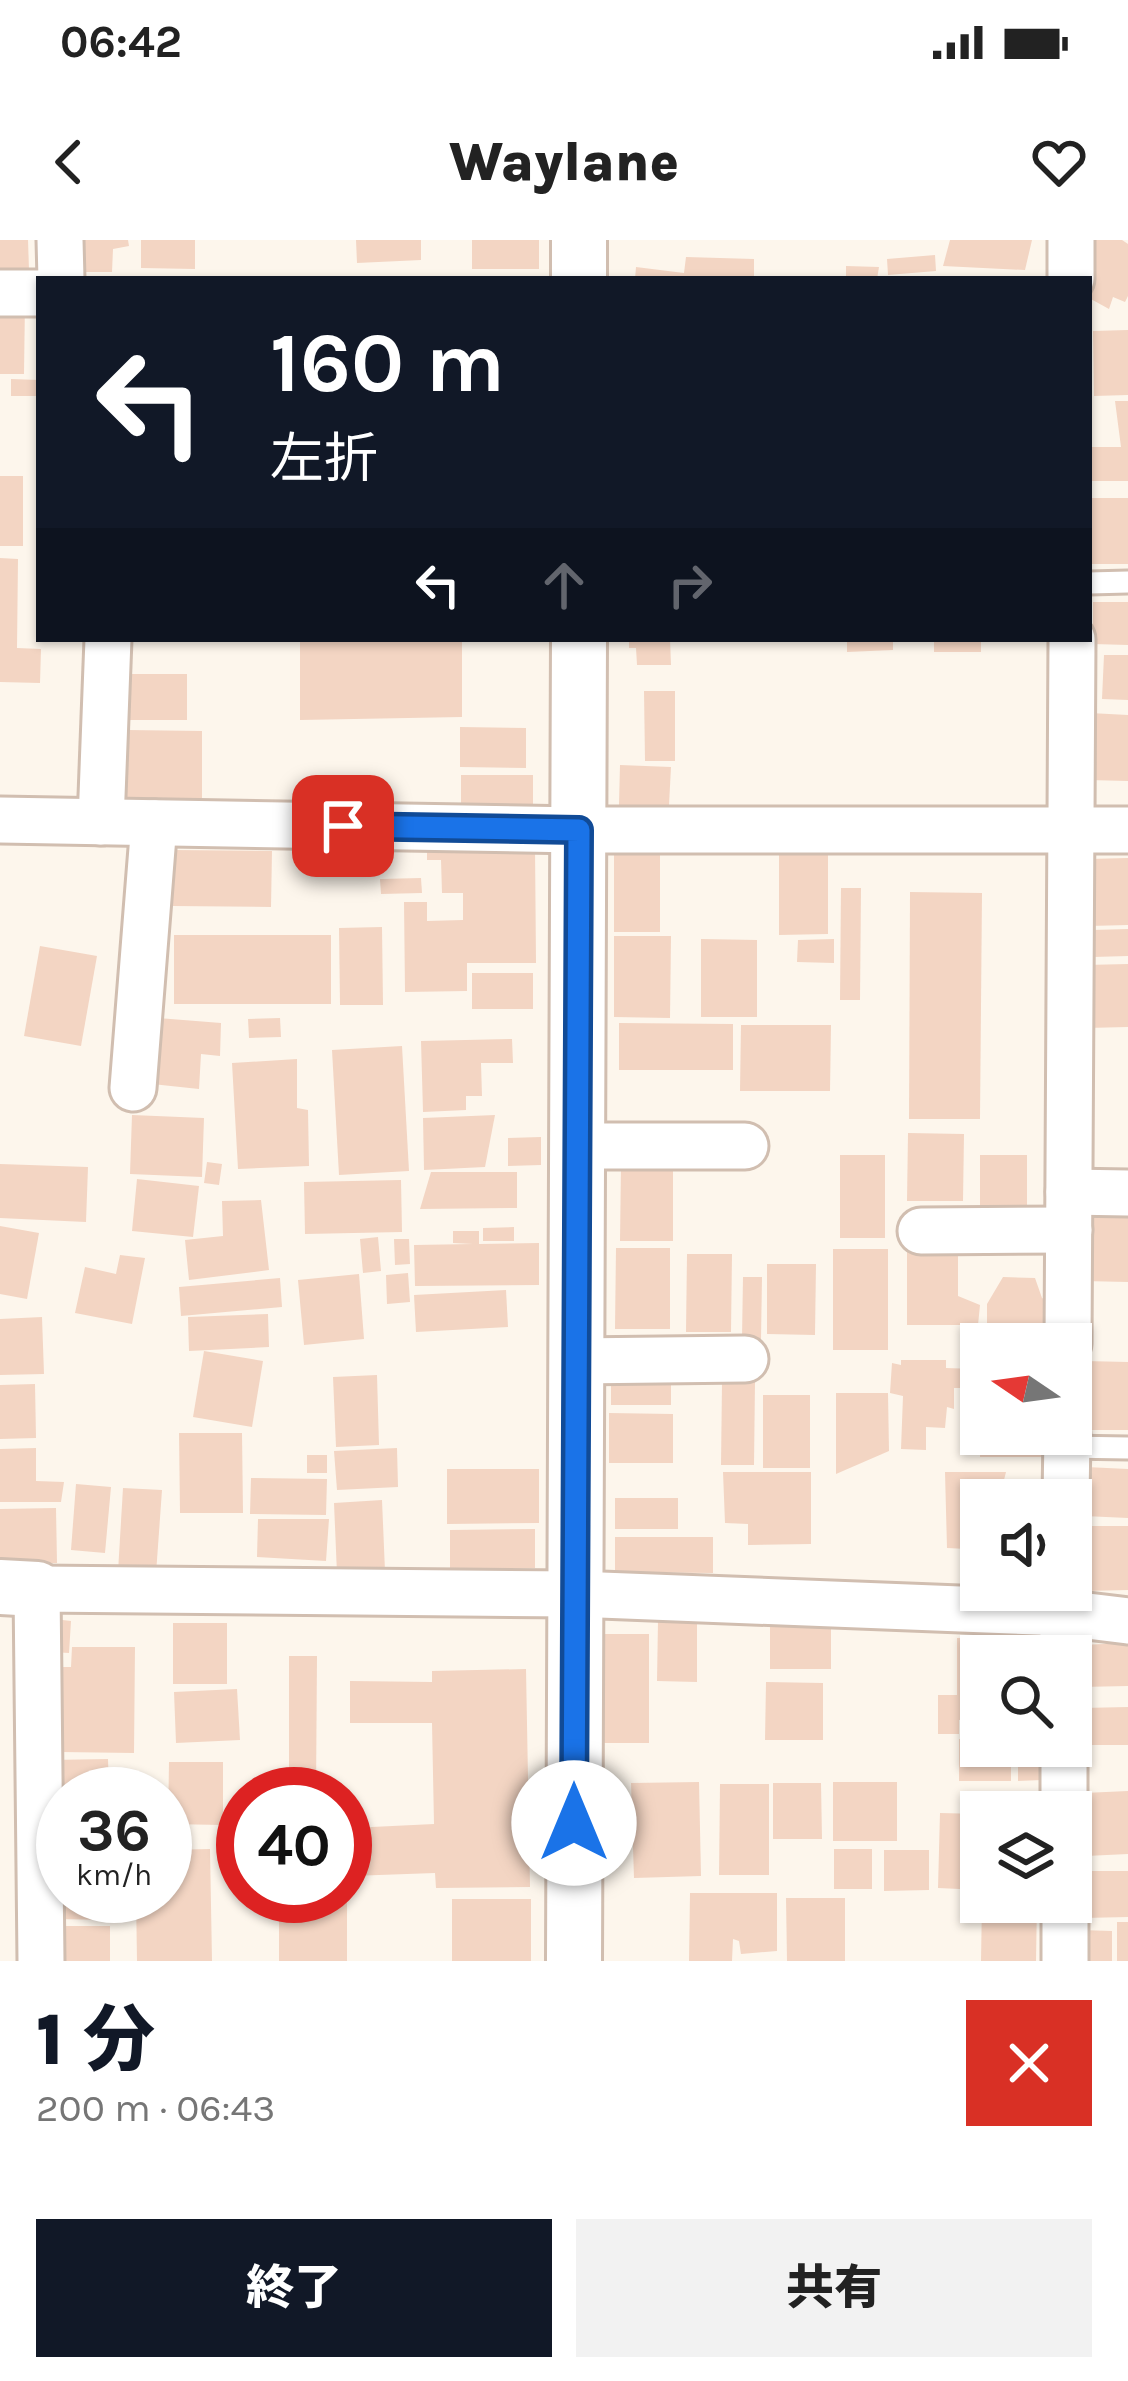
<!DOCTYPE html>
<html lang="ja">
<meta charset="utf-8">
<style>
:root{--surface:#fff;--page:#f2f2f2;--text:#222;--muted:#767676;--accent:#111827}
body{margin:0;font-family:Karla,"Noto Sans JP",sans-serif;background:var(--page);color:var(--text);height:100vh;display:flex;flex-direction:column;font-size:45px;white-space:nowrap}
*{box-sizing:border-box;margin:0}
p{font-size:39px;color:var(--muted)}
.icon{flex:none;width:66px;height:66px;fill:none;stroke:currentColor;stroke-width:2;stroke-linecap:round;stroke-linejoin:round}
.map{position:relative;height:1721px;overflow:hidden}
.side{display:flex;flex-direction:column;background:var(--surface);flex:1}
.side>*{flex:none}
.hud{position:absolute;left:36px;top:36px;width:1056px;height:366px;border-radius:0px;box-shadow:0 3px 9px #0004;background:#111827;color:#fff;overflow:hidden}
.needle{width:78px;rotate:283deg}
.fabs{position:absolute;left:960px;top:1083px;display:grid;gap:24px}
.fabs a{display:grid;place-items:center;width:132px;height:132px;border-radius:0px;background:var(--surface);box-shadow:0 3px 9px #0004;font-size:60px}
.speed{position:absolute;left:36px;top:1527px;display:flex;gap:24px;font-size:60px;font-weight:700;text-align:center}
.speed>*{display:grid;place-content:center;width:156px;height:156px;border-radius:50%;background:var(--surface);box-shadow:0 3px 9px #0004;line-height:1}
.speed small{font-size:30px;font-weight:400}
.speed .limit{border:18px solid #d22;background:#fff;color:#111}
.pin{position:absolute;display:grid;place-items:center;width:102px;height:102px;color:#fff;margin:-51px;border-radius:24px;box-shadow:0 6px 18px #0006}
.me{position:absolute;width:132px;margin:-66px;rotate:0deg;stroke-linejoin:round;filter:drop-shadow(0 0 9px #0008)}
.turn{display:flex;align-items:center;gap:42px;height:252px;padding:0 36px;font-size:54px}
.turn .icon{width:156px;height:156px;stroke-width:2.5}
.turn b{display:block;font-size:84px;line-height:102px}
.lanes{display:flex;align-items:center;height:114px;padding:0 36px;background:#0003;justify-content:center;gap:60px;direction:ltr}
.lanes .off{opacity:.35}
.round{display:grid;place-items:center;flex:none;width:126px;height:126px;border-radius:0px;background:var(--page)}
.summary{display:flex;align-items:center;justify-content:space-between;height:204px;padding:0 36px}
h1{font-size:72px;font-weight:800;line-height:90px;color:var(--accent)}
.action{display:flex;gap:24px;margin-top:auto;padding:24px 36px}
.action a{flex:1;height:138px;border-radius:0px;background:var(--accent);color:#fff;font-size:48px;font-weight:800;line-height:138px;text-align:center}
.action a+a{background:var(--page);color:var(--text)}
.status{display:flex;justify-content:space-between;align-items:center;height:84px;padding:0 60px;background:var(--surface);direction:ltr}
.status svg{height:33px;fill:currentColor}
header{display:flex;justify-content:space-between;align-items:center;height:156px;padding:0 36px;background:var(--surface);font-size:54px;font-weight:800}
.map>svg:first-child{display:block}
.building{fill:#f3d5c3}
.lines{fill:none;stroke-linecap:round;stroke-linejoin:round}
.service-casing{stroke:#d1beb0;stroke-width:27}
.minor-casing{stroke:#d1beb0;stroke-width:51}
.tertiary-casing{stroke:#d1beb0;stroke-width:60}
.service{stroke:#fff;stroke-width:21}
.minor{stroke:#fff;stroke-width:45}
.tertiary{stroke:#fff;stroke-width:54}
.route-casing{stroke:#114b97;stroke-width:30}
.route{stroke:#1a73e8;stroke-width:21}
</style>
<div class="status"><b>06:42</b><svg viewBox="0 0 49 12"><path d="M0 12V9h3v3zM5 12V6h3v6zM10 12V3h3v9zM15 12V0h3v12zM26 1h20v11H26zM47 4h2v5h-2z"/></svg></div>
<header><svg class="icon" aria-label="back" viewBox="0 0 24 24"><path d="M15 5l-7 7 7 7"/></svg>Waylane<svg class="icon" aria-label="heart" viewBox="0 0 24 24"><path d="M12 20l-8-8c-3-5 5-10 8-4 3-6 11-1 8 4z"/></svg></header>
<div class="map">
<svg width="1128" height="1721" viewBox="0 0 1128 1721">
<rect width="100%" height="100%" fill="#fdf6ec"/>
<g class="building">
<polygon points="0,0 28,0 29,30 0,31"/>
<polygon points="65,0 128,0 129,6 113,9 112,32 67,32"/>
<polygon points="141,0 195,0 195,29 141,28"/>
<polygon points="356,0 421,0 421,20 357,23"/>
<rect x="472" y="0" width="67" height="29"/>
<polygon points="950,0 1032,0 1025,30 943,26"/>
<polygon points="1084,0 1122,0 1128,4 1128,56 1125,62 1113,57 1109,69 1089,58"/>
<polygon points="935,15 936,31 888,35 887,19"/>
<polygon points="686,17 754,19 754,39 635,39 636,27 684,33"/>
<polygon points="846,26 879,27 877,39 846,39"/>
<polygon points="0,62 25,62 24,134 0,134"/>
<polygon points="1128,90 1128,155 1094,156 1093,91"/>
<polygon points="11,139 39,140 39,156 11,156"/>
<polygon points="1115,161 1128,161 1128,241 1089,241 1089,207 1121,207"/>
<rect x="0" y="236" width="23" height="70"/>
<rect x="1091" y="258" width="37" height="66"/>
<polygon points="0,318 18,319 17,408 41,409 40,443 0,442"/>
<polygon points="1093,362 1128,362 1128,405 1093,404"/>
<polygon points="300,399 462,399 462,477 300,480"/>
<polygon points="629,399 670,399 671,425 637,425 636,408 629,408"/>
<polygon points="847,399 893,399 893,410 847,412"/>
<rect x="934" y="399" width="47" height="13"/>
<polygon points="1104,415 1128,415 1128,460 1102,459"/>
<rect x="126" y="434" width="61" height="46"/>
<polygon points="644,451 675,451 675,521 645,521"/>
<polygon points="1090,473 1128,475 1128,541 1088,540"/>
<polygon points="460,487 526,488 526,528 460,527"/>
<polygon points="127,490 202,491 202,569 127,569"/>
<polygon points="620,525 671,527 669,565 619,565"/>
<rect x="461" y="535" width="72" height="39"/>
<polygon points="535,607 536,723 467,723 467,751 405,752 404,662 427,662 427,681 463,680 463,653 442,653 441,620 427,620 427,609"/>
<polygon points="173,610 272,611 271,667 172,666"/>
<polygon points="614,614 660,615 660,692 614,692"/>
<polygon points="779,615 828,615 828,694 779,695"/>
<polygon points="1128,618 1128,685 1089,686 1088,619"/>
<polygon points="421,638 422,653 381,654 380,639"/>
<polygon points="841,648 861,648 860,760 840,760"/>
<polygon points="910,652 982,653 980,879 909,879"/>
<polygon points="382,687 383,765 340,765 339,688"/>
<polygon points="1128,689 1128,716 1093,717 1092,690"/>
<rect x="174" y="695" width="157" height="69"/>
<polygon points="614,696 671,696 670,778 614,777"/>
<polygon points="701,699 757,700 757,777 701,777"/>
<polygon points="834,699 834,723 797,722 798,700"/>
<polygon points="40,706 97,716 81,806 24,796"/>
<polygon points="1128,724 1128,787 1086,788 1085,725"/>
<rect x="472" y="733" width="61" height="36"/>
<polygon points="158,778 221,783 220,816 201,814 199,849 152,844"/>
<polygon points="280,778 281,797 249,798 248,779"/>
<polygon points="619,783 733,784 733,830 619,830"/>
<polygon points="741,785 831,785 830,851 740,851"/>
<polygon points="512,799 513,823 481,823 482,856 466,856 466,870 423,872 421,801"/>
<polygon points="402,806 409,931 339,935 332,810"/>
<polygon points="297,819 297,868 308,870 309,926 238,929 232,823"/>
<polygon points="132,875 204,878 202,937 130,934"/>
<polygon points="495,875 485,927 424,930 423,878"/>
<polygon points="908,893 964,894 963,961 907,961"/>
<polygon points="541,897 541,925 508,926 508,898"/>
<rect x="840" y="915" width="45" height="83"/>
<rect x="980" y="915" width="47" height="59"/>
<polygon points="207,922 222,924 219,945 204,943"/>
<polygon points="0,924 88,927 86,982 0,978"/>
<polygon points="621,925 673,926 673,1001 620,1001"/>
<polygon points="431,932 517,932 517,968 420,969"/>
<polygon points="137,939 199,946 193,997 132,991"/>
<polygon points="401,940 402,992 305,994 304,942"/>
<polygon points="261,960 269,1030 189,1040 185,1000 223,996 222,961"/>
<polygon points="1083,972 1128,972 1128,1042 1083,1041"/>
<polygon points="0,986 39,993 27,1059 0,1054"/>
<polygon points="514,987 514,1001 483,1001 483,988"/>
<polygon points="453,991 479,991 479,1004 539,1003 539,1045 415,1046 414,1005 473,1004 453,1003"/>
<polygon points="378,997 381,1031 363,1033 360,999"/>
<polygon points="394,999 409,999 410,1024 395,1025"/>
<polygon points="616,1008 670,1008 670,1089 615,1089"/>
<rect x="833" y="1009" width="55" height="101"/>
<polygon points="907,1011 958,1011 958,1056 980,1065 978,1085 907,1085"/>
<polygon points="687,1014 732,1014 731,1092 686,1092"/>
<polygon points="120,1015 145,1018 132,1084 75,1073 85,1027 116,1034"/>
<polygon points="767,1024 816,1024 815,1095 767,1094"/>
<polygon points="408,1033 410,1062 387,1064 386,1035"/>
<polygon points="359,1034 364,1099 304,1105 298,1040"/>
<polygon points="743,1037 762,1037 761,1099 742,1098"/>
<polygon points="1003,1037 1035,1038 1042,1058 1050,1062 1048,1092 987,1092 987,1064"/>
<polygon points="280,1038 282,1067 181,1076 179,1047"/>
<polygon points="506,1050 508,1087 416,1092 414,1055"/>
<polygon points="268,1074 269,1107 189,1111 188,1077"/>
<polygon points="42,1077 44,1134 0,1135 0,1079"/>
<polygon points="204,1111 263,1121 252,1187 193,1177"/>
<polygon points="901,1120 946,1120 946,1128 975,1129 976,1148 954,1148 954,1169 947,1167 945,1188 926,1187 926,1210 901,1209 903,1156 890,1153 892,1123 901,1125"/>
<polygon points="1084,1121 1128,1122 1128,1190 1084,1190"/>
<rect x="611" y="1129" width="60" height="36"/>
<polygon points="377,1135 379,1205 336,1207 333,1137"/>
<polygon points="755,1142 754,1225 721,1225 722,1143"/>
<polygon points="35,1144 36,1198 0,1199 0,1145"/>
<polygon points="836,1153 888,1153 889,1211 836,1234"/>
<rect x="763" y="1155" width="47" height="73"/>
<polygon points="609,1173 673,1174 673,1223 609,1223"/>
<polygon points="179,1193 242,1193 243,1273 180,1273"/>
<polygon points="981,1194 1047,1194 1047,1217 980,1217"/>
<polygon points="36,1208 36,1241 64,1242 61,1262 0,1262 0,1209"/>
<polygon points="397,1208 398,1247 337,1250 334,1211"/>
<rect x="307" y="1215" width="20" height="18"/>
<polygon points="1086,1227 1128,1229 1128,1278 1084,1276"/>
<polygon points="447,1229 539,1229 539,1283 447,1284"/>
<polygon points="723,1232 811,1232 811,1304 748,1305 748,1284 725,1283"/>
<polygon points="945,1232 1006,1232 1001,1252 1020,1253 1019,1260 981,1260 981,1345 970,1346 967,1309 947,1308"/>
<polygon points="251,1238 327,1239 326,1275 250,1274"/>
<polygon points="76,1244 111,1247 105,1313 71,1310"/>
<polygon points="123,1248 162,1250 156,1334 118,1332"/>
<rect x="615" y="1258" width="63" height="31"/>
<polygon points="382,1260 385,1331 337,1334 334,1263"/>
<polygon points="56,1268 57,1323 0,1323 0,1269"/>
<polygon points="258,1279 329,1279 326,1321 257,1317"/>
<polygon points="1086,1286 1128,1286 1128,1350 1085,1351"/>
<polygon points="535,1289 535,1328 450,1329 450,1290"/>
<polygon points="615,1297 713,1297 713,1333 615,1332"/>
<polygon points="54,1379 71,1381 69,1413 52,1412"/>
<polygon points="658,1381 697,1381 697,1442 657,1441"/>
<rect x="173" y="1383" width="54" height="61"/>
<rect x="770" y="1387" width="61" height="42"/>
<polygon points="604,1394 649,1394 649,1503 603,1503"/>
<polygon points="1002,1397 1003,1416 981,1416 981,1506 1011,1506 1011,1541 959,1541 959,1499 973,1499 973,1479 959,1480 959,1494 938,1494 938,1455 957,1455 957,1398"/>
<polygon points="1128,1403 1128,1446 1081,1447 1080,1405"/>
<polygon points="72,1407 135,1407 134,1513 61,1512 63,1427 71,1427"/>
<polygon points="289,1416 317,1416 316,1554 289,1554"/>
<polygon points="526,1429 530,1647 436,1648 435,1633 351,1636 351,1588 434,1584 432,1483 350,1483 350,1441 432,1442 432,1431"/>
<polygon points="766,1442 823,1443 823,1500 765,1500"/>
<polygon points="237,1449 240,1500 176,1503 174,1452"/>
<polygon points="1128,1467 1128,1505 1083,1505 1082,1468"/>
<polygon points="1018,1518 1041,1518 1042,1540 1018,1541"/>
<polygon points="108,1519 109,1554 63,1554 63,1589 52,1589 51,1520"/>
<polygon points="169,1522 223,1522 223,1585 168,1584"/>
<polygon points="699,1542 701,1636 634,1638 631,1543"/>
<rect x="833" y="1542" width="64" height="59"/>
<polygon points="773,1543 821,1543 822,1599 773,1599"/>
<polygon points="720,1544 769,1544 769,1635 719,1635"/>
<polygon points="1128,1551 1128,1614 1086,1616 1084,1553"/>
<polygon points="940,1573 981,1574 981,1650 938,1648"/>
<polygon points="57,1603 63,1603 63,1656 108,1656 108,1680 56,1679"/>
<polygon points="210,1609 212,1721 137,1721 136,1656 165,1656 165,1610"/>
<rect x="834" y="1609" width="38" height="40"/>
<polygon points="884,1610 929,1610 929,1650 884,1651"/>
<polygon points="1082,1631 1128,1631 1128,1677 1083,1678"/>
<polygon points="690,1653 777,1653 777,1711 741,1714 739,1701 733,1699 732,1721 689,1721"/>
<rect x="279" y="1656" width="68" height="65"/>
<polygon points="786,1658 845,1658 845,1721 787,1721"/>
<rect x="452" y="1659" width="79" height="62"/>
<polygon points="982,1662 1037,1662 1036,1721 981,1721"/>
<rect x="1117" y="1682" width="11" height="39"/>
<rect x="53" y="1686" width="57" height="35"/>
<polygon points="1080,1690 1112,1691 1112,1721 1080,1721"/>
</g>
<g class="lines">
<g class="service-casing">
<g id="service">
<polyline points="1089,343 1128,342"/>
<polyline points="1067,1207 1128,1208"/>
</g>
</g>
<g class="minor-casing">
<g id="minor">
<polyline points="60,0 61,39"/>
<polyline points="1071,39 1071,0"/>
<polyline points="0,53 39,53"/>
<polyline points="0,580 579,590 1128,590"/>
<polyline points="101,582 108,399"/>
<polyline points="133,848 154,583"/>
<polyline points="577,906 745,906"/>
<polyline points="1069,952 1128,953"/>
<polyline points="921,991 1069,990"/>
<polyline points="1068,1104 1072,399"/>
<polyline points="576,1121 745,1119"/>
<polyline points="1066,1260 1067,1194"/>
<polyline points="1063,1416 1063,1350"/>
<polyline points="1064,1506 1064,1572"/>
<polyline points="1065,1662 1065,1721"/>
<polyline points="41,1721 37,1349 575,1354 1063,1373 1128,1381"/>
</g>
</g>
<g class="tertiary-casing">
<g id="tertiary">
<polyline points="579,39 579,0"/>
<polyline points="0,1347 37,1349"/>
<polyline points="574,1721 579,399"/>
</g>
</g>
<use href="#service" class="service"/>
<use href="#minor" class="minor"/>
<use href="#tertiary" class="tertiary"/>
</g>
<g class="lines">
<g class="route-casing">
<polyline id="route" points="343,586 579,590 574,1583"/>
</g>
<use href="#route" class="route"/>
</g>
</svg>
<div class="fabs">
<a><svg class="needle" viewBox="-14 -14 28 28"><path d="M0-13l5 13h-10z" fill="#e53935"/><path d="M0 13l5-13h-10z" fill="#767676"/></svg></a>
<a><svg class="icon" aria-label="sound" viewBox="0 0 24 24"><path d="M4 9h4l5-4v14l-5-4H4zM17 9q2 3 0 6"/></svg></a>
<a><svg class="icon" aria-label="search" viewBox="0 0 24 24"><circle cx="10" cy="10" r="6"/><path d="M15 15l6 6"/></svg></a>
<a><svg class="icon" aria-label="layers" viewBox="0 0 24 24"><path d="M12 4l9 5-9 5-9-5zM3 14l9 5 9-5"/></svg></a>
</div>
<div class="speed"><div>36<small>km/h</small></div><div class="limit">40</div></div>
<div class="pin" style="left:343px;top:586px;background:#d93025"><svg class="icon" aria-label="arrive" viewBox="0 0 24 24"><path d="M6 21V4h12l-3 4 3 4H6"/></svg></div>
<svg class="me" style="left:574px;top:1583px" viewBox="-20 -20 40 40"><circle r="19" fill="#fff"/><path d="M0-13L10 11 0 6-10 11z" fill="#1a73e8"/></svg>
<div class="hud">
<div class="turn"><svg class="icon" aria-label="left" viewBox="0 0 24 24"><path d="M17 20v-9H6M10 6l-5 5 5 5"/></svg><div><b>160 m</b>左折</div></div>
<div class="lanes"><svg class="icon" aria-label="left" viewBox="0 0 24 24"><path d="M17 20v-9H6M10 6l-5 5 5 5"/></svg><svg class="icon off" aria-label="ahead" viewBox="0 0 24 24"><path d="M12 20V5M6 11l6-6 6 6"/></svg><svg class="icon off" aria-label="right" viewBox="0 0 24 24"><path d="M7 20v-9h11M14 6l5 5-5 5"/></svg></div>
</div>
</div>
<section class="side">
<div class="summary"><div><h1>1 分</h1><p>200 m · 06:43</p></div><a class="round" style="background:#d93025;color:#fff"><svg class="icon" aria-label="close" viewBox="0 0 24 24"><path d="M6 6l12 12M18 6L6 18"/></svg></a></div>
<div class="action"><a>終了</a><a>共有</a></div>
</section>
